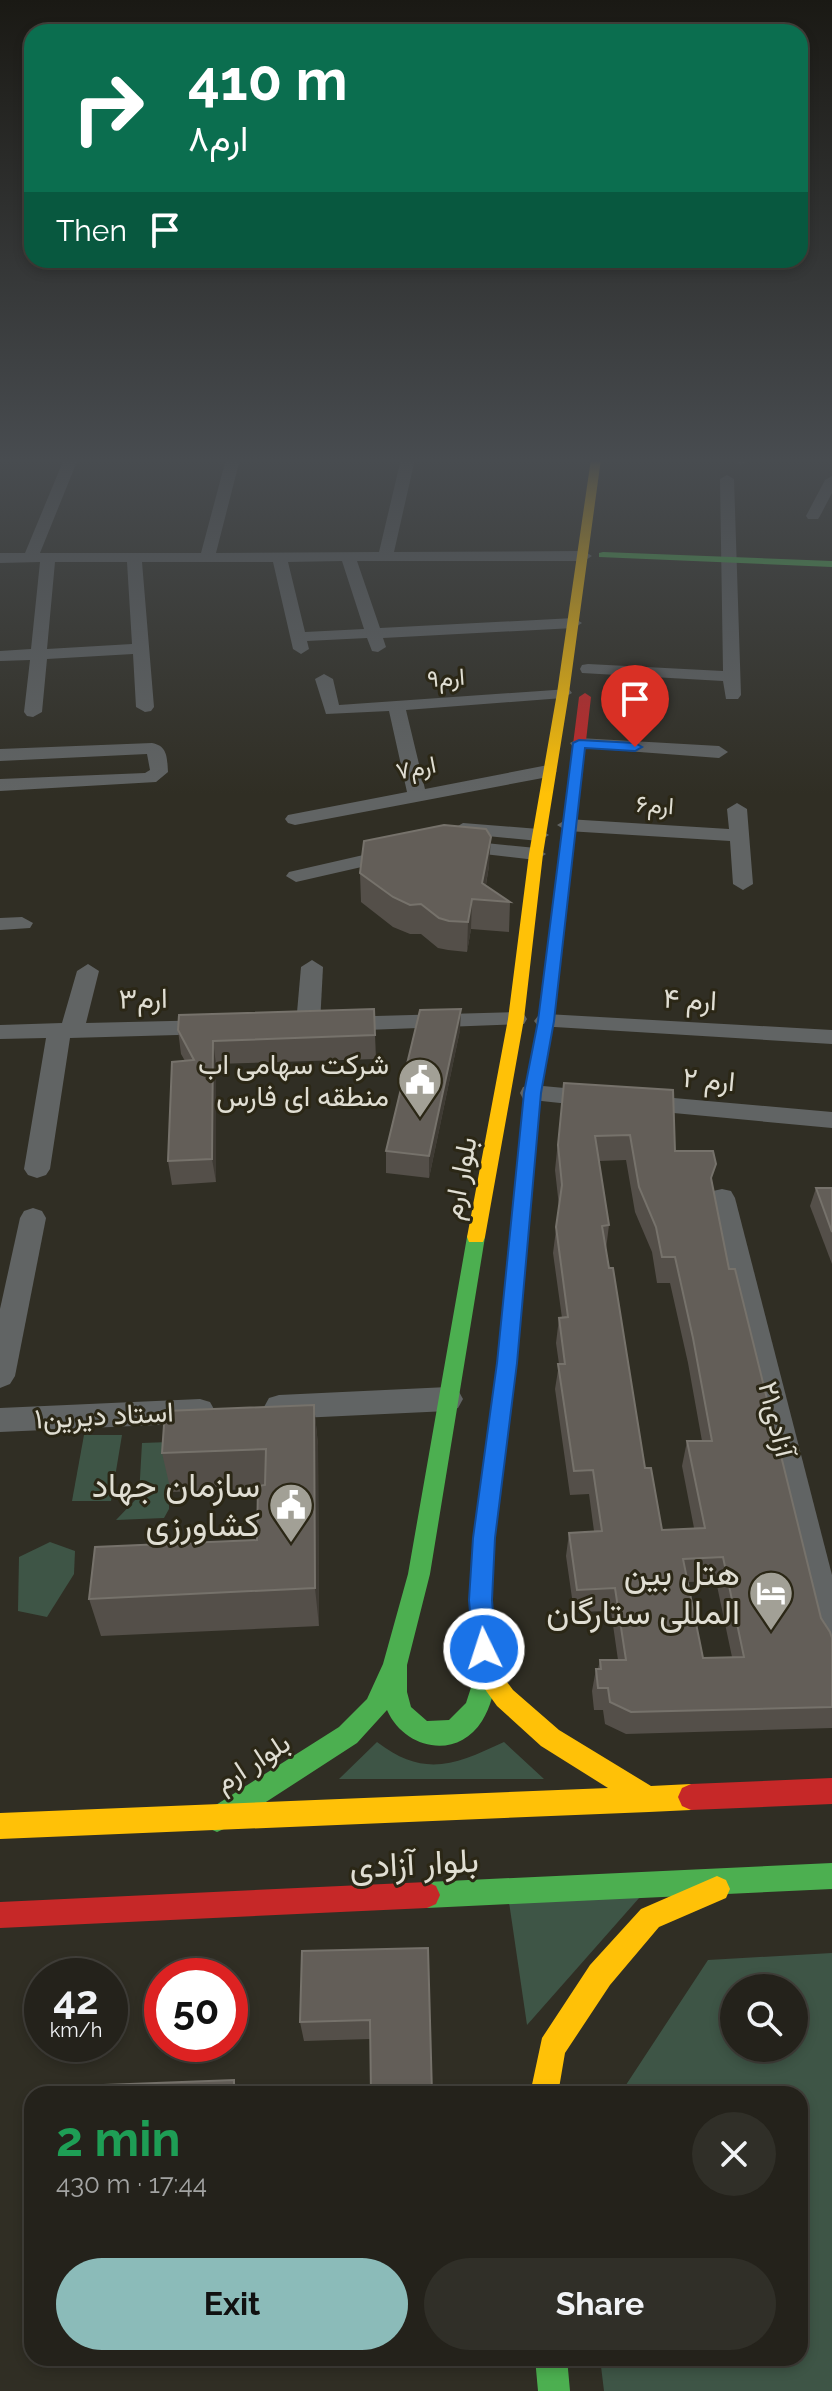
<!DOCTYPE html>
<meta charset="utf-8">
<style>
:root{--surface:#24221b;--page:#302f28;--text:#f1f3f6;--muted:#a3a4a3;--line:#413f3a;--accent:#8bbbb9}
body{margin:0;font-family:Raleway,Vazirmatn,sans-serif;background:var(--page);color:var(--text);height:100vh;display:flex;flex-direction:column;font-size:30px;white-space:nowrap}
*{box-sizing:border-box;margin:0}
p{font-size:26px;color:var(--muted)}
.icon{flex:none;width:44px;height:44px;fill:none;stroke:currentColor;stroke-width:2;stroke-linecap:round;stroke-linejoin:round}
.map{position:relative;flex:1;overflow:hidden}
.details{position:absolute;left:24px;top:2086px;width:784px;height:280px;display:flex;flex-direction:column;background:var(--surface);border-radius:24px;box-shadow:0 4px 12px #0003,0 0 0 2px var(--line)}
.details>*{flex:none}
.top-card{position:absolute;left:24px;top:24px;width:784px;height:244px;border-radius:24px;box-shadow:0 4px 12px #0003,0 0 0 2px var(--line);background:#0b6e4f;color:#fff;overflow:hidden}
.tools{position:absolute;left:720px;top:1974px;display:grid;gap:16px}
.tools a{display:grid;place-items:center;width:88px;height:88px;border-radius:50%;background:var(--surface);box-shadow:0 4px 12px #0003,0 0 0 2px var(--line);font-size:40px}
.speed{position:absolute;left:24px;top:1958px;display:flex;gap:16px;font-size:40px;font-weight:700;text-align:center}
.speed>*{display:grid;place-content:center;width:104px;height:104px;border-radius:50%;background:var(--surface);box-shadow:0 4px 12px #0003,0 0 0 2px var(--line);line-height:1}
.speed small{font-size:20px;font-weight:400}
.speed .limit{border:12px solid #d22;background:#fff;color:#111}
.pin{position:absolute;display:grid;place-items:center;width:68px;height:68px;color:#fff;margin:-82px -34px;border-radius:50% 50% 50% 0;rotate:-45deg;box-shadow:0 0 8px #0007}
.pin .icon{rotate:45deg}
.me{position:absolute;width:88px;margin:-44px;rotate:356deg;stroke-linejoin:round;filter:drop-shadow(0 0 6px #0008)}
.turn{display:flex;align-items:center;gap:28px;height:168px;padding:0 32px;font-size:36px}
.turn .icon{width:104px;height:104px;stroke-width:2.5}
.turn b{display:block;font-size:56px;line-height:68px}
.then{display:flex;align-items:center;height:76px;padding:0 32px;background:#0003;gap:16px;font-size:30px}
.round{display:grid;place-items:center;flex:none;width:84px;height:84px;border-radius:42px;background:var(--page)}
.summary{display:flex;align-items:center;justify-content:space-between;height:136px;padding:0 32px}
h1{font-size:48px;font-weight:700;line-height:60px;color:#1e9e55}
.primary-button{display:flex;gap:16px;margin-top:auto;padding:16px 32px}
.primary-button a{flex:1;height:92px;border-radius:48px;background:var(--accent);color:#111;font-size:32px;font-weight:700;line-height:92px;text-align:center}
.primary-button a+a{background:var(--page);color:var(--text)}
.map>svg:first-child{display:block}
.green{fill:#3e5546;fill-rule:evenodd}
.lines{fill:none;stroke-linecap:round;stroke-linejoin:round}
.street{fill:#616464;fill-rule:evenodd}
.fast{fill:#4caf50;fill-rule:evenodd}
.slow{fill:#ffc107;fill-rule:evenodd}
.jam{fill:#c62828;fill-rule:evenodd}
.wall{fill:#544f49;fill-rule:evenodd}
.shaded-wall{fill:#3f3b34}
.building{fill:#635e58;stroke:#76726b;stroke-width:2;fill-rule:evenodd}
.route{fill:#1a73e8;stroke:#114b97;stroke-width:2}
.labels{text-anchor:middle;stroke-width:6;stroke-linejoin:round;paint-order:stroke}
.far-street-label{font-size:24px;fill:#e0ded3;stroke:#2b2716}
.street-label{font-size:28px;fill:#e0ded3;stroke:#2b2716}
.poi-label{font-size:28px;fill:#e0ded3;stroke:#2b2716;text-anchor:end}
.near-poi-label{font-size:34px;fill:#e0ded3;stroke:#2b2716;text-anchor:end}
.near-street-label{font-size:34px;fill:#e0ded3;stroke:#2b2716}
</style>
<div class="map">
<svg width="832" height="2391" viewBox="0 0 832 2391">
<rect width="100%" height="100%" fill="#302e24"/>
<g class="green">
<polygon points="84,1435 122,1435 111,1501 72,1501"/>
<polygon points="169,1442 169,1509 164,1518 116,1520 139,1496 142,1443"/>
<polygon points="50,1542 75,1551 74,1574 47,1617 18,1611 19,1557"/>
<path d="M377 1742C424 1778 455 1765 504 1742L544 1779H339Z"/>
<polygon points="647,1889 527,2025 509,1902"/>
<path d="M832 1953V2391H604L600 2358H800V2094H620L708 1960ZM794 1988V2048H734V1988Z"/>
</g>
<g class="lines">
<g class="street">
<path d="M64 459H78L40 553H201L226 459H240L216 553 379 552 401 459H415L394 552 584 551 592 556 584 561H357L380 628 574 618 582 623 574 628 383 638 386 647 378 652 372 651 367 638 307 641 309 649 301 654 293 649 273 562H142L154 707 151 711 145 712 136 707 133 654 47 659 42 712 33 717 27 716 24 712 30 660 0 661V651L31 649 40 562 0 563V553H25ZM342 561 364 629 305 632 288 562ZM55 562H127L132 644 47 649Z"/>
<polygon points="732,459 746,459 747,461 740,465"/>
<polygon points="727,475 734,479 741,695 738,699 726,699 723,681 582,673 580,669 582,665 588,664 723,671 720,479"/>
<polygon points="832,476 832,493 820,516 818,519 808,519 806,516 825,480"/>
<polygon points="324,674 333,679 339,705 569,689 572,693 563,698 406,710 425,789 548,765 557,771 548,777 295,825 288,823 285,819 288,815 407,792 389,711 326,714 315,679"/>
<polygon points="579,738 719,746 728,752 719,758 573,747 570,743"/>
<path d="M152 743C168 746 167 758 168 772L156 782 0 791V779L145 773 150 770 147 754 0 761V749Z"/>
<polygon points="737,803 747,809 753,884 743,890 733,884 730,841 567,831 557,825 567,819 729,829 727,809"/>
<polygon points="463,823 539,829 549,835 539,841 456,833 453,829"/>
<polygon points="456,840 536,848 546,854 536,860 449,850 446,846 449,842"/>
<polygon points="394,848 401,850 404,854 401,858 296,882 286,876 289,872"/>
<polygon points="22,917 33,923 30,928 0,930 0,918"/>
<polygon points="312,960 323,967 320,1024 316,1029 300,1029 296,1024 301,967"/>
<polygon points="88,964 99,971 86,1023 213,1020 221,1022 225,1027 221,1032 213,1034 70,1038 50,1169 46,1175 37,1178 28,1175 24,1169 46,1038 0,1039 0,1025 62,1023 77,971"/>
<polygon points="516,1012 524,1014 527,1019 524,1024 340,1031 332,1029 328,1024 332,1019 340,1017"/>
<polygon points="546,1014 832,1030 832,1044 538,1026 534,1021 538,1016"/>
<polygon points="532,1085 597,1091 606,1093 609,1099 606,1105 597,1107 523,1099 520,1093 523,1087"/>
<polygon points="640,1095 832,1112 832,1128 631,1109 628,1103 631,1097"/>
<polygon points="722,1189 731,1191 735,1198 832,1575 832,1656 820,1651 815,1640 709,1198 713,1191"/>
<polygon points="33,1208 42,1211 46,1218 15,1376 10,1384 0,1388 0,1309 20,1218 24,1211"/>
<polygon points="448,1387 458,1390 463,1399 458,1408 448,1411 279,1419 269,1416 264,1407 269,1398 279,1395"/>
<polygon points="200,1399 210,1402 215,1411 210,1420 200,1423 0,1432 0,1408"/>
</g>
<g class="fast">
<polygon points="603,552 832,561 832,567 599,557 599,553"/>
<path d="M476 1230 483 1232 485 1237 430 1574 407 1665V1692L411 1707 427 1721 449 1720 466 1703 478 1666 486 1663 494 1666 498 1674C494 1690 491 1707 482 1721 457 1761 404 1749 387 1710L357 1743 226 1828 217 1832 208 1828 204 1819 208 1810 339 1727 367 1699 383 1664 408 1574 467 1237 469 1232Z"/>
<polygon points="832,1863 832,1889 427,1908 418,1904 414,1895 418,1886 427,1882"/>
<polygon points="535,2358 567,2358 570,2391 538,2391"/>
</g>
<g class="slow">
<polygon points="591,459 601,459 569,693 543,854 524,1019 485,1237 483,1242 469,1242 467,1237 508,1019 529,854 557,693"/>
<polygon points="522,1193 531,1200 517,1363 495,1538 492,1600 498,1670 513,1690 559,1730 651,1786 691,1784 700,1788 704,1797 700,1806 691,1810 649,1812 0,1839 0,1813 608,1788 541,1746 497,1706 474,1674 470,1600 473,1538 497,1363 513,1200"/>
<polygon points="717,1876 726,1880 730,1889 726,1898 659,1927 610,1985 565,2053 558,2094 530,2094 542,2038 590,1965 641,1909"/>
</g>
<g class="jam">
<polygon points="585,693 591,697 554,1021 540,1093 531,1200 522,1207 513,1200 524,1093 538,1021 579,697"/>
<polygon points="832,1778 832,1804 691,1810 682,1806 678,1797 682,1788 691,1784"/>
<polygon points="427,1882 436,1886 440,1895 436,1904 427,1908 0,1928 0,1902"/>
</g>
</g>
<g class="wall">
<polygon points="489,866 486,885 510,902 509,932 471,929 467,952 448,950 438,948 421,934 410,934 393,927 361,902 360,873"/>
<polygon points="374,1009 376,1059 216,1064 216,1182 172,1185 168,1161 185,1061 181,1054 178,1030"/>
<polygon points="460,1030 429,1178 386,1173 386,1151"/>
<path d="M564 1083 675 1151 712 1184 729 1269 821 1618 832 1638V1728L626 1734 605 1724 603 1710H594L592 1691 596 1669H598L600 1660H618L611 1611 574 1612 566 1556 569 1533 594 1531 589 1494 570 1495 555 1389 559 1364 556 1343 559 1318H562L553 1253 559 1206 555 1170ZM626 1160 635 1212 652 1252 657 1283H670L688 1363 702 1441H687L682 1466 694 1528 662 1530 645 1468 606 1249 609 1225 599 1161ZM716 1581 732 1657 703 1658 688 1582Z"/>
<polygon points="816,1188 832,1188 832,1264 810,1206"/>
<polygon points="314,1405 318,1445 319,1626 101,1636 89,1599 257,1540 258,1489 171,1492 162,1453"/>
<polygon points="428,1948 370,2039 304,2041 300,2022"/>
</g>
<g class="shaded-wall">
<polygon points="491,837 489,866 483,900 482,883"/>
<polygon points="472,899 471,929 467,952 468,922"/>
<polygon points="461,1009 460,1030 429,1178 429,1156"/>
<polygon points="213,1041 216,1064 216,1182 212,1159"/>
<polygon points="314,1405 318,1445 319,1626 315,1588"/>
<polygon points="234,2080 239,2094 234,2094"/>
</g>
<g class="building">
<polygon points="444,825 486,829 491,837 482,883 510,902 472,899 468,922 449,921 439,918 421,904 410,905 393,897 360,873 364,841"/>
<polygon points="374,1009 375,1035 213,1041 212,1159 168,1161 172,1062 194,1060 178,1030 179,1015"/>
<polygon points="461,1009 429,1156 386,1151 420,1010"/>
<path d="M564 1083 673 1090 675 1151H713L716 1164 711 1178 729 1269H735L821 1618 830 1632 832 1638V1707L631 1712 610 1702 608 1688H598L596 1669H601L600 1660H626L615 1588 577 1590 569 1533 602 1531 593 1470 574 1471 558 1364H565L559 1318 568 1317 556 1227 562 1185 558 1145ZM630 1135 639 1187 656 1227 662 1257H675L693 1338 712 1441H687L705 1528 662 1530 651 1468H645L613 1268H609L602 1226 609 1225 595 1136ZM723 1557 744 1657 703 1658 683 1559Z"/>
<polygon points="816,1188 832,1188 832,1232"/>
<polygon points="314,1405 315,1588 89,1599 95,1547 257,1540 258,1486 265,1485 266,1449 162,1453 165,1411"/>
<polygon points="428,1948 432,2094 371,2094 370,2020 300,2022 302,1951"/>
<polygon points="234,2080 234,2094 103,2094 104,2085"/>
</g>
<linearGradient id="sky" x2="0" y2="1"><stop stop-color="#1a1914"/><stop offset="0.58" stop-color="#484c50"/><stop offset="1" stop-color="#484c50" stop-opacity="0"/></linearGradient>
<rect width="832" height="794" fill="url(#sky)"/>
<polygon class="route" points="579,740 635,743 642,747 635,751 585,748 554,1021 541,1093 517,1363 495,1538 492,1600 496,1649 493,1657 484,1660 476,1657 473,1649 469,1600 473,1538 497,1363 524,1093 538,1021 573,743"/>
<defs>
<g id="civic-pin" transform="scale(2.3)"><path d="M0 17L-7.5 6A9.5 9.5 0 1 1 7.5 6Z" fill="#a2a096" stroke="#2b2716"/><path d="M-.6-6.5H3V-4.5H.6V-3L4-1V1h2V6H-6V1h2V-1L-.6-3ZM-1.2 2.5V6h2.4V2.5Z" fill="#fff"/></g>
<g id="hotel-pin" transform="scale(2.3)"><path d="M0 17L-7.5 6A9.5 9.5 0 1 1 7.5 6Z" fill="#a2a096" stroke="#2b2716"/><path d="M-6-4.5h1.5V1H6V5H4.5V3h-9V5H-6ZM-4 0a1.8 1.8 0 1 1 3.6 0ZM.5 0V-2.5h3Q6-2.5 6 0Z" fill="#fff"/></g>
</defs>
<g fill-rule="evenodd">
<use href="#civic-pin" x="420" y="1080"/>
<use href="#civic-pin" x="291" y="1505"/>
<use href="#hotel-pin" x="771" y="1593"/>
</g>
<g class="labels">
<g class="far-street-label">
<text transform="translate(446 678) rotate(-4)" y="8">ارم۹</text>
<text transform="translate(416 768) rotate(-11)" y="8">ارم۷</text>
<text transform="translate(655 805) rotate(4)" y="8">ارم۶</text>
</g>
<g class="street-label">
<text transform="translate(143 998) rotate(-1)" y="10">ارم۳</text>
<text transform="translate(690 999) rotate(3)" y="10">ارم ۴</text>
<text transform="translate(709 1079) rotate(5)" y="10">ارم ۲</text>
<text transform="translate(459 1178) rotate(-79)" y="10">بلوار ارم</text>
<text transform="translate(104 1415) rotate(-3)" y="10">استاد دیرین۱</text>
<text transform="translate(777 1419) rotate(76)" y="10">آزادی۲۱</text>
<text transform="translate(252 1762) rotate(-33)" y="10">بلوار ارم</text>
</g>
<g class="poi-label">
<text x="389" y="1074">شرکت سهامی اب<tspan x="389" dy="32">منطقه ای فارس</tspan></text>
</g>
<g class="near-poi-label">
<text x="260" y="1497">سازمان جهاد<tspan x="260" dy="39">کشاورزی</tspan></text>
<text x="740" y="1585">هتل بین<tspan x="740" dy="39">المللی ستارگان</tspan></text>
</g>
<g class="near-street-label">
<text transform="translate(414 1863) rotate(-3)" y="12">بلوار آزادی</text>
</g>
</g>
</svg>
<div class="tools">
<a><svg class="icon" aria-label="search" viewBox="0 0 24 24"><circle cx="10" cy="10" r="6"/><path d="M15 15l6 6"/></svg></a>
</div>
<div class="speed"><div>42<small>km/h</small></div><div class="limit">50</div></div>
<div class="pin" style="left:635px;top:747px;background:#d93025"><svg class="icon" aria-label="arrive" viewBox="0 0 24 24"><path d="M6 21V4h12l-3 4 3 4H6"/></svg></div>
<svg class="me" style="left:484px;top:1649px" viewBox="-20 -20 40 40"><circle r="17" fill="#1a73e8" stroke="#fff" stroke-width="3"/><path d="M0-11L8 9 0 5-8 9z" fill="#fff"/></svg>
<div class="top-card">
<div class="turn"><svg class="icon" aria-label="right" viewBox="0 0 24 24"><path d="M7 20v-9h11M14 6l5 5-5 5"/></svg><div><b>410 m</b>ارم۸</div></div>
<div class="then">Then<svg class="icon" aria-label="arrive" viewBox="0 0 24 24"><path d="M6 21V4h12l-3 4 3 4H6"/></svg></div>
</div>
<section class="details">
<div class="summary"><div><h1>2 min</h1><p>430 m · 17:44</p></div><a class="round"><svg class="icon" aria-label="close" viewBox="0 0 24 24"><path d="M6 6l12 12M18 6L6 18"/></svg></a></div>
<div class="primary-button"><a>Exit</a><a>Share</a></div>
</section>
</div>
